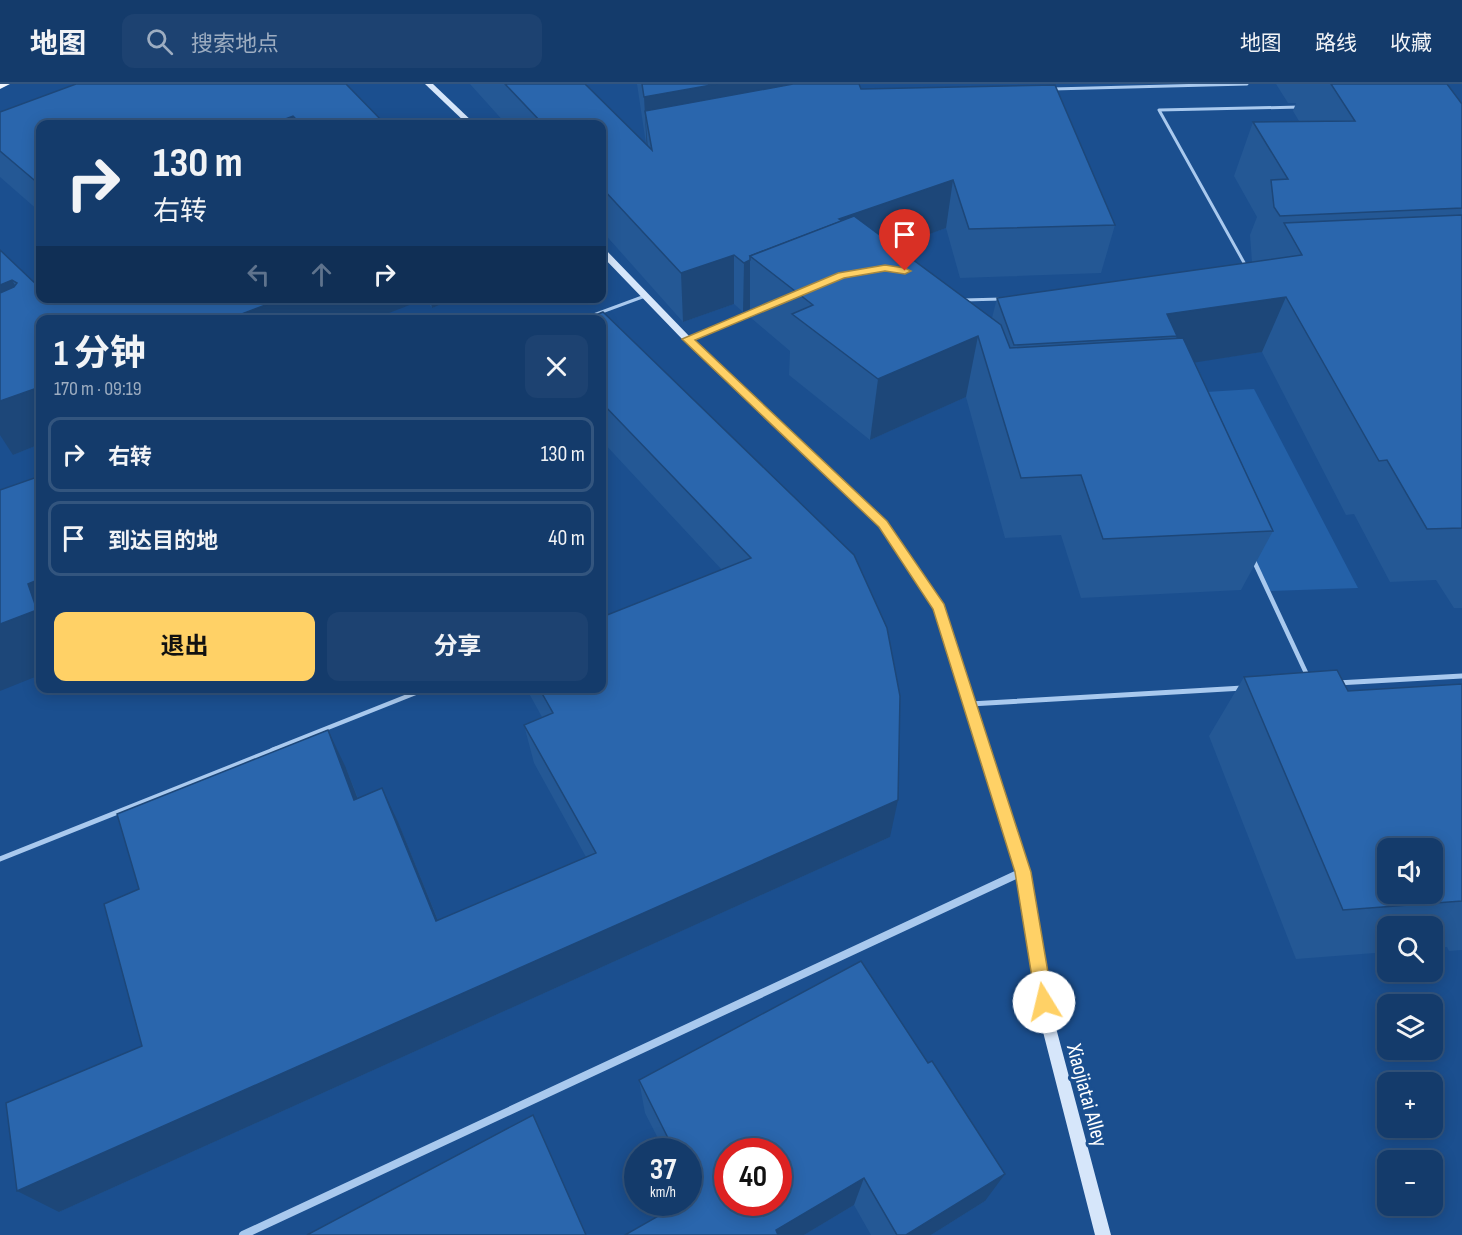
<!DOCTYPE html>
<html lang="zh">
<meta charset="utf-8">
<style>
:root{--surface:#143b6b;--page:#1d4271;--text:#f1f3f6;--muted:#9dadc1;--line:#33557e;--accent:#ffd166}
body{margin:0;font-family:"Sofia Sans Condensed","Noto Sans SC",sans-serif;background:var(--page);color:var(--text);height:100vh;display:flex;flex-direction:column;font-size:22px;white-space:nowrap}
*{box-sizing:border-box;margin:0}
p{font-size:20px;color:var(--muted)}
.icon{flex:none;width:33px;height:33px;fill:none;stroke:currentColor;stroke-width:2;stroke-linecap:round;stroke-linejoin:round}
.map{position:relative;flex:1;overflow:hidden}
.drawer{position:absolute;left:36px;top:231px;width:570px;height:378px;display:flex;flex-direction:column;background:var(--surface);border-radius:12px;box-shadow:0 3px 15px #0003,0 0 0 2px var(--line)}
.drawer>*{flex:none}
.top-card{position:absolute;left:36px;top:36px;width:570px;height:183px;border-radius:12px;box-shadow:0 3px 15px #0003,0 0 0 2px var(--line);background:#143b6b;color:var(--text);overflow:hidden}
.fabs{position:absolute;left:1377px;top:754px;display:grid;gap:12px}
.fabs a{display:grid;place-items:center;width:66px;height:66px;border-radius:12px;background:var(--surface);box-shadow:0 3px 15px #0003,0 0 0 2px var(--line);font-size:30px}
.speed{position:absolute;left:624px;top:1054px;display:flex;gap:12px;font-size:30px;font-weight:700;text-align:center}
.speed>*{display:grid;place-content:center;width:78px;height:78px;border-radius:50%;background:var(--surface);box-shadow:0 3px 15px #0003,0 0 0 2px var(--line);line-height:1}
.speed small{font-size:15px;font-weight:400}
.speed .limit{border:9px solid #d22;background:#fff;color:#111}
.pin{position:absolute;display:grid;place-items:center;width:51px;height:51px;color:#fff;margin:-62px -26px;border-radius:50% 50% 50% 0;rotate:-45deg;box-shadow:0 0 6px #0007}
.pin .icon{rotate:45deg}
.me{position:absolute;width:66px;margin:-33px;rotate:351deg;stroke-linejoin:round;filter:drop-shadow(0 0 4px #0008)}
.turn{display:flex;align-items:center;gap:21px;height:126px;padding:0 18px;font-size:27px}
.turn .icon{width:78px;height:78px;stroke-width:2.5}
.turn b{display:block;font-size:42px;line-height:51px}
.lanes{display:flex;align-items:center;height:57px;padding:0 18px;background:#0003;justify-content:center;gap:30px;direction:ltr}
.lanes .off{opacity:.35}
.round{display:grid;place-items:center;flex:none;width:63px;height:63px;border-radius:12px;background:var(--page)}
.head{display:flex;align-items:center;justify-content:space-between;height:102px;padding:0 18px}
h1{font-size:36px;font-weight:700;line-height:45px}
.button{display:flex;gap:12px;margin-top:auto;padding:12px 18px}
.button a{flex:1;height:69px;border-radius:12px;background:var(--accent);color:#111;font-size:24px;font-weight:700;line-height:69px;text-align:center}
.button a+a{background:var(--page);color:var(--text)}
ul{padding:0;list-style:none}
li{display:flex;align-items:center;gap:18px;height:75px;margin:0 12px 9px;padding:0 6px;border:3px solid var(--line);border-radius:12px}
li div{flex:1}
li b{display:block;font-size:22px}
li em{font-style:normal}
header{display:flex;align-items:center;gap:36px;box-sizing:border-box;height:84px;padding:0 30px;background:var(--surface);border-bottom:2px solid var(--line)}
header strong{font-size:28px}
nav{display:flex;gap:33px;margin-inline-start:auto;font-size:21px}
.search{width:420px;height:54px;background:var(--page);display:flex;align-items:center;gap:15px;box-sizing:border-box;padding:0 21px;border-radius:12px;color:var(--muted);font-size:22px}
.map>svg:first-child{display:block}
.green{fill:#2461a8}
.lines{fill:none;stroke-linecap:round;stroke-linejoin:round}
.lane-far2{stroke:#a9c9ee;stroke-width:3}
.lane-far1{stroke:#a9c9ee;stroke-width:4.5}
.lane{stroke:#a9c9ee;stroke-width:5}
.street-far1{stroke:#a9c9ee;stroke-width:5}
.street{stroke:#a9c9ee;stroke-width:8}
.secondary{fill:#d6e6fa;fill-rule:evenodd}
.primary{fill:#f0f6ff;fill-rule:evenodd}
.wall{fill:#245895}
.shaded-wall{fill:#1d4779}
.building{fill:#2a66ad;stroke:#1d4779;stroke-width:1.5;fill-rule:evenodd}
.route{fill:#ffd166;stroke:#a68842;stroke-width:1.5}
.labels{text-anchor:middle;stroke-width:6;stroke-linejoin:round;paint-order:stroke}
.street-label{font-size:22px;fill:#fff;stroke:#1b4f8f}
</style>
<header>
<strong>地图</strong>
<div class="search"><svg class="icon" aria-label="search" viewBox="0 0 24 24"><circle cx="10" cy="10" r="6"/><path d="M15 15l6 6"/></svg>搜索地点</div>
<nav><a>地图</a><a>路线</a><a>收藏</a></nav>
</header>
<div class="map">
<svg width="1462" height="1151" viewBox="0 0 1462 1151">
<rect width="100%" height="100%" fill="#1b4f8f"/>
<polygon class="green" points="1254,305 1358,504 1268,507 1175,310"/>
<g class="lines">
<g class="lane-far2">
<polyline points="1052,5 1247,0"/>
<polyline points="1247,184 1159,26 1300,23"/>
<polyline points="963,216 1002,215"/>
<polyline points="580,236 645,212"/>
<polyline points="687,255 754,227"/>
</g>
<g class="lane-far1">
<polyline points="1253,475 1308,593"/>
<polyline points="272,666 428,604"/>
</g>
<polyline class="lane" points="0,775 276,665"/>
<g class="street-far1">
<polyline points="1337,599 1462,592"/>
<polyline points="970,620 1243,604"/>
</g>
<polyline class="street" points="243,1151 1022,788"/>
<g class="secondary">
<polygon points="425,0 433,0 475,40 467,40"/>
<polygon points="602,164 605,165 690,253 887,437 945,524 1030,788 1055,940 1111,1151 1095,1151 1041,940 1016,788 934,525 879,443 684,257 602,172"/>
</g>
<polygon class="primary" points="0,0 10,0 0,5"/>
</g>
<g class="wall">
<polygon points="76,0 385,40 40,40 40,128 0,93 0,28"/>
<polygon points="470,0 585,0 646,60 637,0 859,0 861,5 1115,141 1101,189 960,194 946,144 895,162 992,234 997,214 1252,178 1250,151 1257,133 1234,92 1253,38 1299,37 1293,27 1296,19 1288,19 1276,0 1447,0 1462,20 1462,524 1454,524 1436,496 1390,498 1354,430 1346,431 1262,268 1195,278 1273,447 1241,506 1081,514 1061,451 1005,454 966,313 870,356 789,291 790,267 750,233 750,225 743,228 734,220 683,238 602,147 602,40 506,40"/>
<polygon points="0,166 40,214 457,214 432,224 425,215 40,236 40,360 13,371"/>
<polygon points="602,236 854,471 890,753 59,1128 142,962 139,805 346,684 358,714 399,740 438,836 586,773 534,679 524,641 542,633 526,604 602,604 722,486 602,357"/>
<polygon points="1244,593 1348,607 1462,600 1462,866 1449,867 1447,863 1432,864 1432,843 1388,843 1388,868 1296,875 1209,652"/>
<polygon points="639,996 985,1117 931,1151 871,1151 854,1121 804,1151 625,1151 688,1119 688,1068 665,1068 645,1029"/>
</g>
<g class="shaded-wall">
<polygon points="717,0 850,0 645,27 648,67 647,67 644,13"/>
<polygon points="293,32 296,40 272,40"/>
<polygon points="953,96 946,144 841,182 839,135"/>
<polygon points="734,171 734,220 683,238 681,189"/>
<polygon points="750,176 750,225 743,228 744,179"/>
<polygon points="12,196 39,243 0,259 0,201"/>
<polygon points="1286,213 1262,268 1166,283 1177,252 1167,230"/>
<polygon points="284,214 425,214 425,215 371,236 226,236"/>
<polygon points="430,214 457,214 432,224"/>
<polygon points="978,252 966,313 870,356 878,295"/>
<polygon points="40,303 40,360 13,371 0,351 0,317"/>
<polygon points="40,495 40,591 0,607 0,540 28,500"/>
<polygon points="328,646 346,684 372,752 354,716"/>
<polygon points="382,704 399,740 451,869 436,837"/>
<polygon points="898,716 890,753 59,1128 17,1107"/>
<polygon points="1005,1090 985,1117 931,1151 906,1151"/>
<polygon points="864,1094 854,1121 804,1151 775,1151 776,1146"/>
</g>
<g class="building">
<polygon points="76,0 346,0 385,40 301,40 293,32 272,40 40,40 40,101 0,67 0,28"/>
<polygon points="505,0 585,0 652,66 645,27 793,0 859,0 861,5 1055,1 1115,141 969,145 953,96 839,135 842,137 750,172 750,176 744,179 734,171 681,189 602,104 602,40 543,40"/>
<polygon points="642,0 717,0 644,13"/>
<polygon points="1331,0 1447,0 1462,20 1462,124 1280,132 1274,123 1271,96 1288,95 1253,38 1355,37"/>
<polygon points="1462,131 1462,444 1427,445 1387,376 1379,377 1286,213 1167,230 1177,252 1014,261 997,214 1302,171 1284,139"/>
<polygon points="854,132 1001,241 1010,264 1183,254 1273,447 1103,455 1081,391 1021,394 978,252 878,295 792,230 813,221 750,172"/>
<polygon points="0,166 40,204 40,214 284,214 226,236 40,236 40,303 0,317 0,209 14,203 17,199 12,196 0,201"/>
<polygon points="603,228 854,471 887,544 900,612 898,716 17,1107 6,1019 142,962 104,820 139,805 117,730 328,646 354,716 382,704 436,837 596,769 524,641 553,629 539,604 602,604 602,533 751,474 602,319 602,236 584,236"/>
<polygon points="40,392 40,495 28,500 37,526 0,540 0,406"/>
<path d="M1337 586 1348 607 1462 600V817L1343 826 1244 593ZM1388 765H1432V810H1388Z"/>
<path d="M861 877 928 979 932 977 1005 1090 906 1151H897L864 1094 776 1146 778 1151H625L681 1119H688V1115L696 1110 688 1095V1068H675L639 996ZM728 1068H778V1119H728Z"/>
<polygon points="533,1031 586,1151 307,1151"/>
</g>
<polygon class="route" points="885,181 905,184 911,187 905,190 885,187 844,194 695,256 887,437 944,520 1031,788 1053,918 1050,924 1044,926 1039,924 1036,918 1015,788 933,525 879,443 682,255 838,189"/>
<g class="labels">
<g class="street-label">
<text transform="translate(1088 1011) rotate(75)" y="8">Xiaojiatai Alley</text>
</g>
</g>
</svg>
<div class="fabs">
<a><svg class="icon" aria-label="sound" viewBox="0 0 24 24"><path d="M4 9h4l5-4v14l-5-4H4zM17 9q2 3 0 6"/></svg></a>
<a><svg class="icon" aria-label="search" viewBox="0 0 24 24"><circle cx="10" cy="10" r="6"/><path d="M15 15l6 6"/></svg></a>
<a><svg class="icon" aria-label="layers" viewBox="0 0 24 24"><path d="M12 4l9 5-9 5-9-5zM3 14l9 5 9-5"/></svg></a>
<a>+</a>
<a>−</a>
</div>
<div class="speed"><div>37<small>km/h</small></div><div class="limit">40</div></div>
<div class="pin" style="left:905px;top:187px;background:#d93025"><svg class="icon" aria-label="arrive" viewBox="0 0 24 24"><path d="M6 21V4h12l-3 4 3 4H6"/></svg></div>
<svg class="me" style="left:1044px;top:918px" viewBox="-20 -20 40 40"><circle r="19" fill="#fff"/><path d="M0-13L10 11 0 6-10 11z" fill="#ffd166"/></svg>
<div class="top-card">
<div class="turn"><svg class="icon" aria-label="right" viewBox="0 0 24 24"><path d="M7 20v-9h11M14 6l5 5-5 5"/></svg><div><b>130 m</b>右转</div></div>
<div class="lanes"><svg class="icon off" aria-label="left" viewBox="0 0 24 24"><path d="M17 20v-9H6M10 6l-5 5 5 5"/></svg><svg class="icon off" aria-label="ahead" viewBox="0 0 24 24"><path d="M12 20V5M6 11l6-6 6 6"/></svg><svg class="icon" aria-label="right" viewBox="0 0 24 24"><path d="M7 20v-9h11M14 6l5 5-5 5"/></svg></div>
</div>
<section class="drawer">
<div class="head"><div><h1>1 分钟</h1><p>170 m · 09:19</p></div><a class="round"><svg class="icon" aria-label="close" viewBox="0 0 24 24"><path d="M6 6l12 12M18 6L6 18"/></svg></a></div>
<ul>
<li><svg class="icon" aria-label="right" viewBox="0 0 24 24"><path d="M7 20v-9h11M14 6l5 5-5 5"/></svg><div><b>右转</b></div><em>130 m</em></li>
<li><svg class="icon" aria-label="arrive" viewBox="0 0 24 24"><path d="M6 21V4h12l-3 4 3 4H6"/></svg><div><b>到达目的地</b></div><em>40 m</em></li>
</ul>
<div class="button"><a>退出</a><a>分享</a></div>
</section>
</div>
